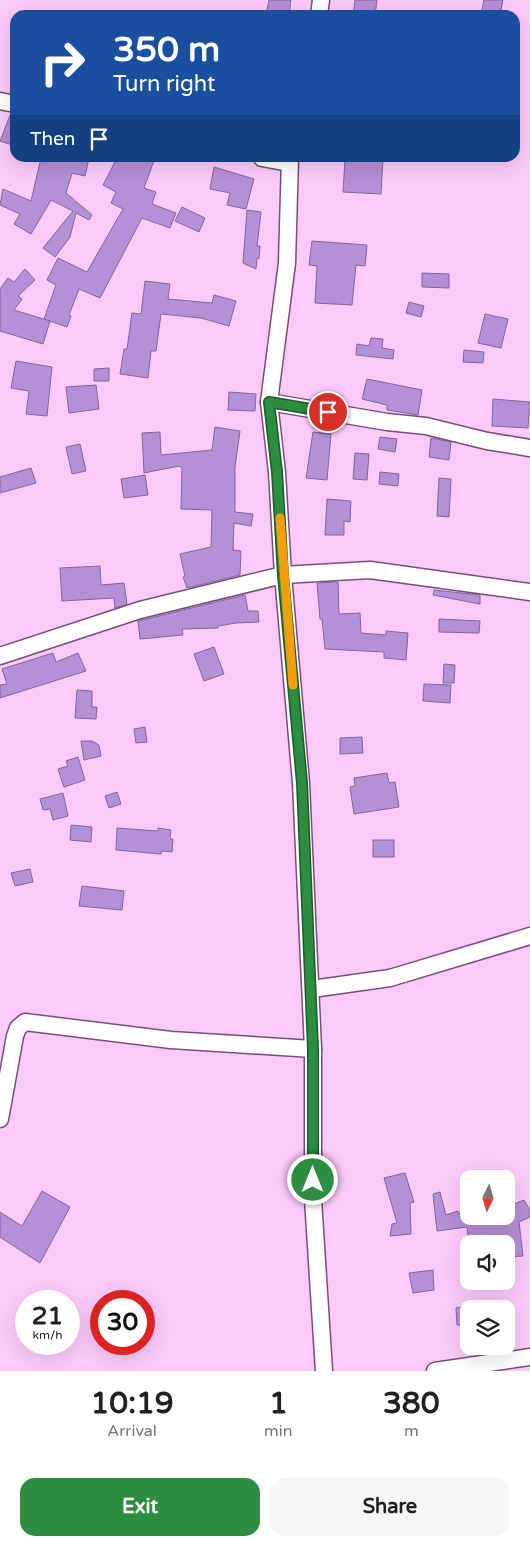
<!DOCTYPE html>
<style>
:root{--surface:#fff;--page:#f6f6f6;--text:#202124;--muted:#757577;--accent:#2c8c3f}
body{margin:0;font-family:"Varela Round",sans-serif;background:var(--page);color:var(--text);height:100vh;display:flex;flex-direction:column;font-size:19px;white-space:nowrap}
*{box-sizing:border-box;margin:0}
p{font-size:16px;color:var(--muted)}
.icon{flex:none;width:28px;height:28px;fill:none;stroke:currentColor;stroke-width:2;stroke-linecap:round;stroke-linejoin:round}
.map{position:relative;height:1371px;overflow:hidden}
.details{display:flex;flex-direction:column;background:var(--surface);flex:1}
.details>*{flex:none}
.guide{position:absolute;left:10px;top:10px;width:510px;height:152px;border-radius:15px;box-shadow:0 5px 20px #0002;background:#1a4fa0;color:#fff;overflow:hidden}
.needle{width:32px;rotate:185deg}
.tools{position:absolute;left:460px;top:1170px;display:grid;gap:10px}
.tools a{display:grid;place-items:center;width:55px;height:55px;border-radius:10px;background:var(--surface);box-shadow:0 5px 20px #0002;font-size:25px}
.speed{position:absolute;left:15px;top:1290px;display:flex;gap:10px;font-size:25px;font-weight:700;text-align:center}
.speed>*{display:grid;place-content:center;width:65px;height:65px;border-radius:50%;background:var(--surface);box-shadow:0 5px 20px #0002;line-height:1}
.speed small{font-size:12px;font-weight:400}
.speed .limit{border:8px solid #d22;background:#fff;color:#111}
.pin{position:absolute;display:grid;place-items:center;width:42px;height:42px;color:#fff;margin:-21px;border:2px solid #fff;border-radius:50%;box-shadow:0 1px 5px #0007}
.me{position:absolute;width:55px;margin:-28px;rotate:0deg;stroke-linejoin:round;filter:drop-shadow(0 0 4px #0008)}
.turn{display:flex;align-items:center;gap:18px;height:105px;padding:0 20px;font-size:22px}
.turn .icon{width:65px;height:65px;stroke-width:2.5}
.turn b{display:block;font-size:35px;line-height:42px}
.then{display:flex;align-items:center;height:48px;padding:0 20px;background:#0003;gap:10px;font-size:19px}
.eta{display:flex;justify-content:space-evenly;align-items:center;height:85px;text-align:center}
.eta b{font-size:30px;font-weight:700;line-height:35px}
.button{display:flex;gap:10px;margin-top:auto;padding:10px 20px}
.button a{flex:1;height:58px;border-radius:15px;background:var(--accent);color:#fff;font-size:20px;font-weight:700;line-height:58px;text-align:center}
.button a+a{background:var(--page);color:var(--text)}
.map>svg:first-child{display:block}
.building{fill:#b490d7;stroke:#81659b}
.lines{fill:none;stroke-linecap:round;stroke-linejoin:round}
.street-casing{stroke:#794d79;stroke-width:19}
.street{stroke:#fff;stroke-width:16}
.route-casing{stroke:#1d5b29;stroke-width:12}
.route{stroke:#2c8c3f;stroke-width:9}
.slow{stroke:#f59e0b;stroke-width:9}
</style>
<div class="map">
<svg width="530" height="1371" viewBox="0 0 530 1371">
<rect width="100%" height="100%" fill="#fcc9fb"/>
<g class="building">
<polygon points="269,0 291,0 289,15 266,15"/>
<polygon points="355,0 377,0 375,15 353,15"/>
<polygon points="484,0 503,0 500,15 481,15"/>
<polygon points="11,113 15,114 15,146 0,141"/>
<polygon points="41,158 89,158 85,176 72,173 66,193 92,215 89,220 76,213 70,237 55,257 43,248 73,211 51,200 31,234 14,224 20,214 0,205 3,189 31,201"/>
<polygon points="117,158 155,158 144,188 156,192 152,204 176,213 170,228 142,218 100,298 79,289 69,315 71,316 67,327 44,319 56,285 47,280 58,258 87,272 123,209 111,203 116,192 103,185"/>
<polygon points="356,158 383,158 381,194 343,192 345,160 355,161"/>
<polygon points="214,167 254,179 246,209 227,205 230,193 210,189"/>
<polygon points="182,207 205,218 199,232 175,221"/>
<polygon points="247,210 261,212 257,246 260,246 259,259 257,258 256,269 243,263"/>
<polygon points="312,241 367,245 365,266 356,265 352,305 315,303 317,266 309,265"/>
<polygon points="25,269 35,280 18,296 22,299 14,310 50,321 43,344 0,331 0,289 8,278 14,282"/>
<polygon points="422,273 449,274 449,288 422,287"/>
<polygon points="145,281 170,284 168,299 212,303 214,295 236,301 229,326 201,318 161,314 156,351 151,351 148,378 120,374 124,349 127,349 132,313 141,314"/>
<polygon points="409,302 424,306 421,317 406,313"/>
<polygon points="485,314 508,319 501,348 478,343"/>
<polygon points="371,338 383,339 382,348 394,350 393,359 356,355 357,344 369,346"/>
<polygon points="464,350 484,352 483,363 463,362"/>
<polygon points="16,361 52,367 47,416 26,414 29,391 11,388"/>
<polygon points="109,368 109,381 94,381 94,369"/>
<polygon points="367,379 422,390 418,415 387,410 387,405 362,399"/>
<polygon points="96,385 99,409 69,413 66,387"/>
<polygon points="229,392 256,394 255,411 228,410"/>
<polygon points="493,399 530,402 528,428 492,426"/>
<polygon points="215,427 240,431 235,467 235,512 253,514 251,526 234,523 233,550 241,551 240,575 187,588 183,577 185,576 180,554 211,547 212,510 181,509 182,468 179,466 144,473 142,433 160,432 161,455 212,450"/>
<polygon points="313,432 331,434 327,480 306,478"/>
<polygon points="380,437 397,439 395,452 378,449"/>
<polygon points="431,438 451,442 449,460 429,457"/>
<polygon points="80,444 86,471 72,474 66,447"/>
<polygon points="355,453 369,454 367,480 353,479"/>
<polygon points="31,468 36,483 0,493 0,477"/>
<polygon points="380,472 399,474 398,486 379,484"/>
<polygon points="145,475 148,495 124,498 121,479"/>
<polygon points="439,478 451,479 449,517 437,516"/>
<polygon points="327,499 351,501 350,522 344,521 344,535 325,535"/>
<polygon points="100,566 101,585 124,583 127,604 115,608 114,598 62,601 60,568"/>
<polygon points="338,582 339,614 360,613 361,633 386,635 386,631 408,633 406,660 384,658 384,652 325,649 322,619 320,619 317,583"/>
<polygon points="434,590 480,595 480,604 433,595"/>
<polygon points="245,595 248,611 258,611 259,622 236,623 218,626 218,628 182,629 183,635 140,639 138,621"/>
<polygon points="439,619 480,621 479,633 439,632"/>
<polygon points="214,647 224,674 204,681 194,654"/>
<polygon points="53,653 56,662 78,653 86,671 0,698 0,685 7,684 2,669"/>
<polygon points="444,664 455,665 454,683 443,683"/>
<polygon points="424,684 451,685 450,703 423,701"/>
<polygon points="77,690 92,691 92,707 97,707 96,719 75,718"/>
<polygon points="145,727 147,742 136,743 134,729"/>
<polygon points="362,737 363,753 340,754 340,738"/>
<polygon points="81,741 92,741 99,745 101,756 84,760"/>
<polygon points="78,757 85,780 64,787 58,769 68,766 66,761"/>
<polygon points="387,773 389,783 395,782 399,807 354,814 350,787 355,786 354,778"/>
<polygon points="117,792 121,804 109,808 105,796"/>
<polygon points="63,793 68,816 53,820 50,809 43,810 40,799"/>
<polygon points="71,825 92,827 91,842 70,840"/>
<polygon points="117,828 158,831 158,828 171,830 170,839 173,839 172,852 162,851 161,854 116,850"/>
<rect x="373" y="840" width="21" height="17"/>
<polygon points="30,869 33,882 15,886 11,873"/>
<polygon points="82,886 124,891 122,910 79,906"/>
<polygon points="405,1173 414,1202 410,1203 411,1234 390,1236 392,1224 397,1223 384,1178"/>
<polygon points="42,1191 70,1207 40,1263 0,1237 0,1212 22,1226"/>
<polygon points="440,1192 446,1215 458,1211 461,1216 506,1216 506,1207 524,1200 530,1210 530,1217 519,1222 523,1256 506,1257 506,1244 469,1244 467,1227 437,1231 433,1194"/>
<polygon points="433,1270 434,1290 413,1293 409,1273"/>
<polygon points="469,1305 469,1325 457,1325 456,1308"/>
</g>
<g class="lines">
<g class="street-casing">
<g id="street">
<polyline points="319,15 321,0"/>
<polyline points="0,101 15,104"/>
<polyline points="262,158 289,163"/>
<polyline points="290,158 287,263 269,402 277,472 283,575 301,783 313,1049 313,1199 324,1371"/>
<polyline points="269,402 387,422 426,426 487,441 530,448"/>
<polyline points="0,656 140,610 283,575 370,570 530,592"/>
<polyline points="319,988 390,978 530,936"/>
<polyline points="0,1119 15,1036 18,1028 25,1022 171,1040 313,1049"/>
<polyline points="435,1371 530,1357"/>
</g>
</g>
<use href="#street" class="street"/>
</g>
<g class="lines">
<g class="route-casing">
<polyline id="route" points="313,1180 313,1049 302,783 283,575 277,472 269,402 328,412"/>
</g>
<use href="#route" class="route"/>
<polyline class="slow" points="280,518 293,685"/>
</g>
</svg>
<div class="tools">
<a><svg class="needle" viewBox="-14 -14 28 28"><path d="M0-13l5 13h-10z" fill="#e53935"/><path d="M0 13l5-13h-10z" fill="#757577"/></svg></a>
<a><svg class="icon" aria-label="sound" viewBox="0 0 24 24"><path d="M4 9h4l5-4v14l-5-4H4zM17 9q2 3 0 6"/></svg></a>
<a><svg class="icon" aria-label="layers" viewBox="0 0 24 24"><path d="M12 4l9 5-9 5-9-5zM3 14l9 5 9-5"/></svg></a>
</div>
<div class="speed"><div>21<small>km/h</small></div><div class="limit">30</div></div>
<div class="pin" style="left:328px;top:412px;background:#d93025"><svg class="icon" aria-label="arrive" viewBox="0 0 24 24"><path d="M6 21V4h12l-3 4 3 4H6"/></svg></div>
<svg class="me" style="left:313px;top:1180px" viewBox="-20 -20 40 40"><circle r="17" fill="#2c8c3f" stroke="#fff" stroke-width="3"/><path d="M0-11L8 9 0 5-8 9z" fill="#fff"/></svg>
<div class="guide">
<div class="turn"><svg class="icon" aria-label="right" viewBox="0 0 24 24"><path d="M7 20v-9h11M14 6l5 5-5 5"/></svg><div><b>350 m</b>Turn right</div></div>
<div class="then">Then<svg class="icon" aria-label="arrive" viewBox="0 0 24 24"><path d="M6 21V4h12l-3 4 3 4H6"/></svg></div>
</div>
</div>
<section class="details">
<div class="eta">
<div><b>10:19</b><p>Arrival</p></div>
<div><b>1</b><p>min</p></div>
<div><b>380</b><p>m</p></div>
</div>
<div class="button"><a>Exit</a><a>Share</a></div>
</section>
